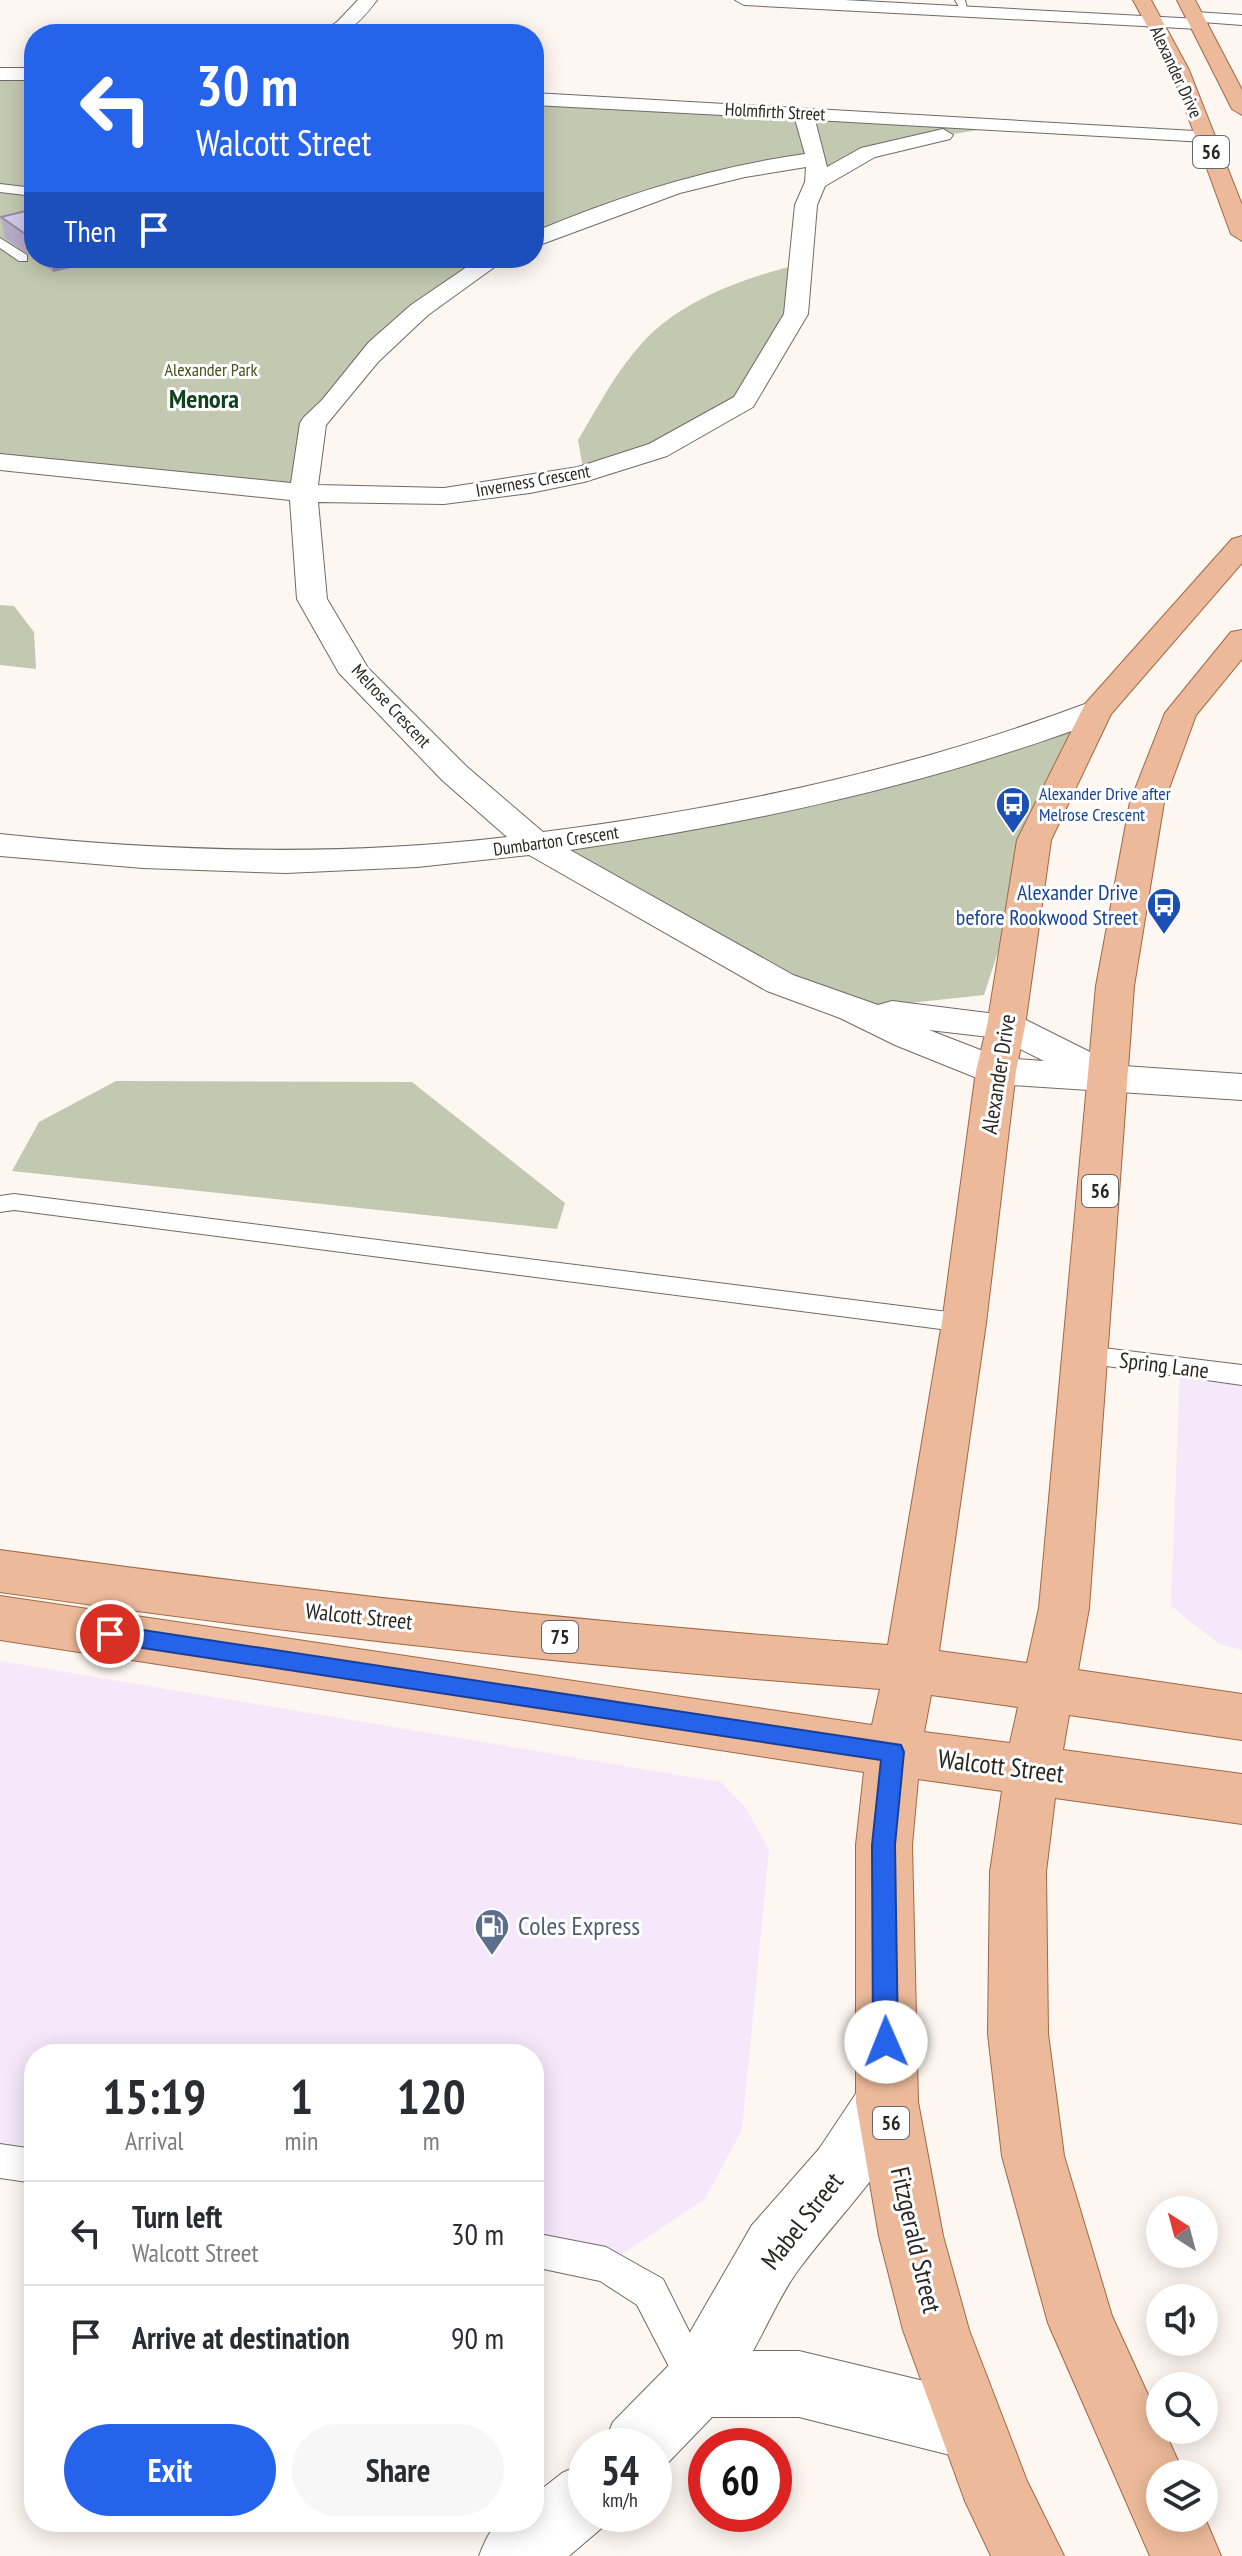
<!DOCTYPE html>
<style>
:root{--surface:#fff;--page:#f7f7f7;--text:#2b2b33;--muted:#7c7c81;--line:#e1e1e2;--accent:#2563eb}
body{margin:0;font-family:"PT Sans Narrow",sans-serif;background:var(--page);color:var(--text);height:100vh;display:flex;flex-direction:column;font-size:30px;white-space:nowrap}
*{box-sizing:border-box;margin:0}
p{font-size:26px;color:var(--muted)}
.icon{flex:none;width:44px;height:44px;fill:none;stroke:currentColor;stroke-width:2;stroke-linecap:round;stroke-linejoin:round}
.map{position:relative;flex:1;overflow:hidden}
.panel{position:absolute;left:24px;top:2044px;width:520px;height:488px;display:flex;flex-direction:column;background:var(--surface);border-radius:32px;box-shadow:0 4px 20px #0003}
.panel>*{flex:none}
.top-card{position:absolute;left:24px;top:24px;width:520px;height:244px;border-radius:32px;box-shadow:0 4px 20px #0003;background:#2563eb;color:#fff;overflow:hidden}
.needle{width:52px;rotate:324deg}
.buttons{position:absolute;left:1146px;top:2196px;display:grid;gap:16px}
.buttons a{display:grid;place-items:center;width:72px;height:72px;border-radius:50%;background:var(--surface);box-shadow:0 4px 20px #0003;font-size:40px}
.speed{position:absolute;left:568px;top:2428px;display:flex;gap:16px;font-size:40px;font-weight:700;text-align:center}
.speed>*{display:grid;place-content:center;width:104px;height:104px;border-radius:50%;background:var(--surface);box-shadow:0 4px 20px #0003;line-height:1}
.speed small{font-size:20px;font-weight:400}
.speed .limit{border:12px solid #d22;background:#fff;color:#111}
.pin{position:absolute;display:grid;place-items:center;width:68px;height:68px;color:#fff;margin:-34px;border:4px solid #fff;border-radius:50%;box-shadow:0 2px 8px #0007}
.me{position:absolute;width:88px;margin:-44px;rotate:359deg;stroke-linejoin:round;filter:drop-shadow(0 0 6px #0008)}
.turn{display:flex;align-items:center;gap:28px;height:168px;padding:0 40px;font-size:36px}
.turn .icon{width:104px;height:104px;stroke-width:2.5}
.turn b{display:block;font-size:56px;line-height:68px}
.then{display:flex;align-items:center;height:76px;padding:0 40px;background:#0003;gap:16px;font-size:30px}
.eta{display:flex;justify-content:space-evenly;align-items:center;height:136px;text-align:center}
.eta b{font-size:48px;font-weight:700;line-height:56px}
.primary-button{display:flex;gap:16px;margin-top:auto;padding:16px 40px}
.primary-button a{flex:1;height:92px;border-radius:48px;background:var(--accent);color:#fff;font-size:32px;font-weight:700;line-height:92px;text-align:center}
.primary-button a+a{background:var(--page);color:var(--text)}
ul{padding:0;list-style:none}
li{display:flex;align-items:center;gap:24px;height:104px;padding:0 40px;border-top:2px solid var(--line)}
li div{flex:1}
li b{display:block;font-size:30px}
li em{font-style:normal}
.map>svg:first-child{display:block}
.commercial{fill:#f6e8fb}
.green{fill:#c3c8b1}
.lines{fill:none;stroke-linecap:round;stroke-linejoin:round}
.lane-casing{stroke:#706a65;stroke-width:2}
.street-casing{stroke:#706a65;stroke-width:2}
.secondary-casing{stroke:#706a65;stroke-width:2}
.primary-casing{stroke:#a06845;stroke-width:2}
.lane{fill:#fff;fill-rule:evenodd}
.street{fill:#fff;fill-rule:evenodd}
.secondary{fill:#fff;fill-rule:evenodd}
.primary{fill:#ecba9a;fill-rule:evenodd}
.wall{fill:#b8adc9}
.shaded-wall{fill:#968da4}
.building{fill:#d6c9ea;stroke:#968da4;stroke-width:2}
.route{fill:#2563eb;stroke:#184099;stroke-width:2}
.labels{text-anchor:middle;stroke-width:6;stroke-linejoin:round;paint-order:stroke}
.far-street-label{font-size:18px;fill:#282624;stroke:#fff}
.far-park-label{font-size:18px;fill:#48501b;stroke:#fff}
.far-transit-label{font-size:18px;fill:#164399;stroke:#fff;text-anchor:start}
.shield{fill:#fff;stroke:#686766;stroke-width:2}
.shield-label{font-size:20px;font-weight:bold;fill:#282624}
.transit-label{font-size:22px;fill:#164399;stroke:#fff;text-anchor:end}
.street-label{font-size:22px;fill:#282624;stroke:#fff}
.far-district-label{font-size:26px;font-weight:bold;fill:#10421f;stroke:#fff}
.near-street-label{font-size:26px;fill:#282624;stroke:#fff}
.near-service-label{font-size:26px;fill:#4e5e75;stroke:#fff;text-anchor:start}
</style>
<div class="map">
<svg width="1242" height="2556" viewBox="0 0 1242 2556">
<rect width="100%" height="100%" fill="#fdf6f1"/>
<g class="commercial">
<polygon points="1180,1368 1242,1375 1242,1650 1219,1644 1171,1606"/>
<polygon points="0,1661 721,1782 746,1808 769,1850 742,2130 705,2199 606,2265 534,2252 534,2054 34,2054 34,2167 0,2161"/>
</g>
<g class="green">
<polygon points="0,74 34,74 34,258 496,258 441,293 313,423 303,493 0,462"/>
<polygon points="534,99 1016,124 934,137 868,152 816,182 816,160 655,195 534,240"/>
<path d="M800 264 796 314 744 402 584 474 578 440C598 407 616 371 643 342 683 299 745 278 800 264Z"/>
<polygon points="0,605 14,606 34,632 36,669 0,665"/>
<polygon points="1096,711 1034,840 984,995 854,1009 538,846 774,807"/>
<polygon points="116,1081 412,1082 565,1203 557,1229 12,1171 39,1122"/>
</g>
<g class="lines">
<g class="lane-casing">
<g id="lane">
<polygon points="955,0 965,0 968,12 962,12"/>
<polygon points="0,184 34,188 34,196 0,192"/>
<polygon points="0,238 27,255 27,261 19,261 0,248"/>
<polygon points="14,1194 964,1314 973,1317 976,1323 973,1329 964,1332 14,1210 0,1212 0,1196"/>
<polygon points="1087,1346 1242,1365 1242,1385 1078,1362 1075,1355 1078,1348"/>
<polygon points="0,2144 34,2149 34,2183 0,2178"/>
<polygon points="534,2233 606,2247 663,2279 712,2377 707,2390 694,2395 681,2390 637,2305 600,2281 534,2267"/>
</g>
</g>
<g class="street-casing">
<g id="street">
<path d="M358 0H377C358 25 349 34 318 34L337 22Z"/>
<polygon points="1195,12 1242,15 1242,25 1189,21 1186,17 1189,13"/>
<rect x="0" y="68" width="34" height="12"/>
<path d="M534 93 1212 132 1215 136 1205 142 815 120 827 167 861 148 943 129 953 135 950 139 875 157 825 186 817 205 808 314 753 407 667 456 584 482 530 493 444 504 318 502 327 599 368 668 466 766 543 832C729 808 909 770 1085 704L1096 701 1107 704 1112 711 1107 718C933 784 754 823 570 850L793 975 878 1005 892 1001 1020 1017 1106 1060 1109 1065 1242 1074V1100L996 1084 982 1080 895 1045 840 1018 767 991 529 855 417 867 286 873 143 868 0 856V834C169 852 338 857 507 837L442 780 339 673 297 599 290 500 0 470V454L291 483 300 423 304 417 322 400 369 342 411 305 480 258H507L428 315 378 362 326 425 318 485 444 488 578 467 649 444 734 397 784 314 795 205 805 182 806 167 745 177 680 193 534 247V232C621 195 711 167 805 154L795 119 534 105ZM929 1030 998 1038 1044 1061 1001 1058Z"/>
<path d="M887 2071 909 2080 918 2102C891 2167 840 2214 799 2269 781 2293 768 2324 753 2351H799L970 2392 994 2402 1004 2426 994 2450 970 2460 799 2417H712L661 2470 654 2473V2446H603L613 2422 674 2360 752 2225 819 2149 865 2080Z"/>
<path d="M586 2462V2514H614L610 2521 569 2556H479C493 2520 497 2522 534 2522V2495L562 2473Z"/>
</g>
</g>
<g class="secondary-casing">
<polygon id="secondary" points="735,0 844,0 1199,19 1208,24 1199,29 744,5"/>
</g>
<g class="primary-casing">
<g id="primary">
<polygon points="1133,0 1151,0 1189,70 1242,205 1242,241 1231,234 1171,70"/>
<polygon points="1177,0 1195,0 1242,90 1242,115 1232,109"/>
<path d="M1242 536V563L1111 714 1051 840 1025 1026 1016 1071 986 1323 939 1651 1027 1663 1039 1608 1096 986 1130 802 1165 713 1231 632 1242 630V659L1196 715 1164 802 1134 986 1089 1608 1078 1670 1242 1694V1740L1069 1715 1063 1750 1242 1774V1824L1055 1798 1046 1872 1048 2034 1064 2156 1112 2316 1160 2421V2430H1164L1184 2474H1160V2518L1204 2516 1221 2556H1150L1048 2323 1002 2156 988 2034 990 1872 1002 1791 918 1779 912 1845 918 2102 943 2236 969 2330 1027 2481 1064 2556H991L965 2501 903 2330 879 2236 856 2102V1845L864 1772 0 1640V1596L872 1725 880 1689C586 1667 292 1634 0 1592V1550C295 1591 591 1623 888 1645L942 1323 976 1071 987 1026 1017 840 1085 704 1232 539ZM931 1695 1018 1707 1010 1743 924 1732Z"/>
</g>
</g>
<use href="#lane" class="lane"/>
<use href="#street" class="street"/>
<use href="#secondary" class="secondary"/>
<use href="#primary" class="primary"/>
</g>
<polygon class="wall" points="34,209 34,258 113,258 53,272 5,238 1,217"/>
<polygon class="shaded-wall" points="51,258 113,258 53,272"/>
<polygon class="building" points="34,209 34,240 1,217"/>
<polygon class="route" points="110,1625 901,1745 904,1752 895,1845 898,2042 894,2051 886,2055 877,2051 873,2042 872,1845 881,1760 110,1643 103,1640 100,1634 103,1627"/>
<defs>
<g id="bus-pin" transform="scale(1.8)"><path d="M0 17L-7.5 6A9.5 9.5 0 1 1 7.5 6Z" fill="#1a4fb4" stroke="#fff"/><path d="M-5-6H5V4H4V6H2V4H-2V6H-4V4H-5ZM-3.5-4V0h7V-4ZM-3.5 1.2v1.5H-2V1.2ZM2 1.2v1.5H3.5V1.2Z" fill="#fff"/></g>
<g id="fuel-pin" transform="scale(1.8)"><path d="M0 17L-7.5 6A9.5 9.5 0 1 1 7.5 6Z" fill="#5c6f8a" stroke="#fff"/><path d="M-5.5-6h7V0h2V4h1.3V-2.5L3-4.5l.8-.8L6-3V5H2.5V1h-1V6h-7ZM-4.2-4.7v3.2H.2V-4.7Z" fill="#fff"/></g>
</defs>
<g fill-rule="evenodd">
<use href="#bus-pin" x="1013" y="804"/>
<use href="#bus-pin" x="1164" y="905"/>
<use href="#fuel-pin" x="492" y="1926"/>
</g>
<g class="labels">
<g class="far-street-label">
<text transform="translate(1176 72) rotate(65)" y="6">Alexander Drive</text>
<text transform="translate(775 112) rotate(3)" y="6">Holmfirth Street</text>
<text transform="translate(533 481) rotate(-10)" y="6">Inverness Crescent</text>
<text transform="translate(391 706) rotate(47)" y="6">Melrose Crescent</text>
<text transform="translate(556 841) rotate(-8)" y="6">Dumbarton Crescent</text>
</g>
<g class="far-park-label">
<text x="211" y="376">Alexander Park</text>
</g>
<g class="far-transit-label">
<text x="1039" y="800">Alexander Drive after<tspan x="1039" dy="21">Melrose Crescent</tspan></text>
</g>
<g class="shield">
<rect x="1193" y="136" width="36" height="32" rx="6"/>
<rect x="1082" y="1175" width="36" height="32" rx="6"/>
<rect x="542" y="1621" width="36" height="32" rx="6"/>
<rect x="873" y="2107" width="36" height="32" rx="6"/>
</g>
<g class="shield-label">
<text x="1211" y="159">56</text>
<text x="1100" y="1198">56</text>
<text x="560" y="1644">75</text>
<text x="891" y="2130">56</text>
</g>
<g class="transit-label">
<text x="1138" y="900">Alexander Drive<tspan x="1138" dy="25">before Rookwood Street</tspan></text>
</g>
<g class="street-label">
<text transform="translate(998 1074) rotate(-81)" y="8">Alexander Drive</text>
<text transform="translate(1164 1365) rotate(7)" y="8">Spring Lane</text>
<text transform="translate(359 1616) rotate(6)" y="8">Walcott Street</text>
</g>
<g class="far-district-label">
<text x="204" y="408">Menora</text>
</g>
<g class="near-street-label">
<text transform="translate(1001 1766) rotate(7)" y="9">Walcott Street</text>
<text transform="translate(802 2221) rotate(-52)" y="9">Mabel Street</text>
<text transform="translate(916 2240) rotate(77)" y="9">Fitzgerald Street</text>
</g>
<g class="near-service-label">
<text x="518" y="1935">Coles Express</text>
</g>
</g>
</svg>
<div class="buttons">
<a><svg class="needle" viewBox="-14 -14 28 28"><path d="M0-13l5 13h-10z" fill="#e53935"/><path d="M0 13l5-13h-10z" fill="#7c7c81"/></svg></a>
<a><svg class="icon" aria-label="sound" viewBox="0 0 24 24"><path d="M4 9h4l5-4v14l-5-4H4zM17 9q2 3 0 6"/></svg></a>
<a><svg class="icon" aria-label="search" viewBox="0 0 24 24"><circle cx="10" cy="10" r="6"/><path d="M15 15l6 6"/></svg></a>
<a><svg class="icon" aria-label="layers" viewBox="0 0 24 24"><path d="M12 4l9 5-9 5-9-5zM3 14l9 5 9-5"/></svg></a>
</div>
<div class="speed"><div>54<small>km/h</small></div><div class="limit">60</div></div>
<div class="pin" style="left:110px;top:1634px;background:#d93025"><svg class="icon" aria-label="arrive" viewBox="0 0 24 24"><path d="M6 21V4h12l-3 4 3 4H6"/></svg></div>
<svg class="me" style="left:886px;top:2042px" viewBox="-20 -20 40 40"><circle r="19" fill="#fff"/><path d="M0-13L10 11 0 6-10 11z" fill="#2563eb"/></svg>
<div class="top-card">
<div class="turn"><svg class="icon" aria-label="left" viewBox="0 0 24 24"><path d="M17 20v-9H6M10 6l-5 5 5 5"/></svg><div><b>30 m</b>Walcott Street</div></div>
<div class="then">Then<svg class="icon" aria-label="arrive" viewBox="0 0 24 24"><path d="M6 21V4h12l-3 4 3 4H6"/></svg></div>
</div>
<section class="panel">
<div class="eta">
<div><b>15:19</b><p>Arrival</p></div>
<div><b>1</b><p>min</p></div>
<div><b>120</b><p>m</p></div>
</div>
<ul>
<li><svg class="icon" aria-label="left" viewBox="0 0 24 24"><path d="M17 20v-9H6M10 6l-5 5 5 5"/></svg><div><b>Turn left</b><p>Walcott Street</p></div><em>30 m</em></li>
<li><svg class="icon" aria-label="arrive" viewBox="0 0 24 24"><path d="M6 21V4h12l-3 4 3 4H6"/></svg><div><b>Arrive at destination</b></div><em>90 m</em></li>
</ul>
<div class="primary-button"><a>Exit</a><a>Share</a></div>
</section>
</div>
